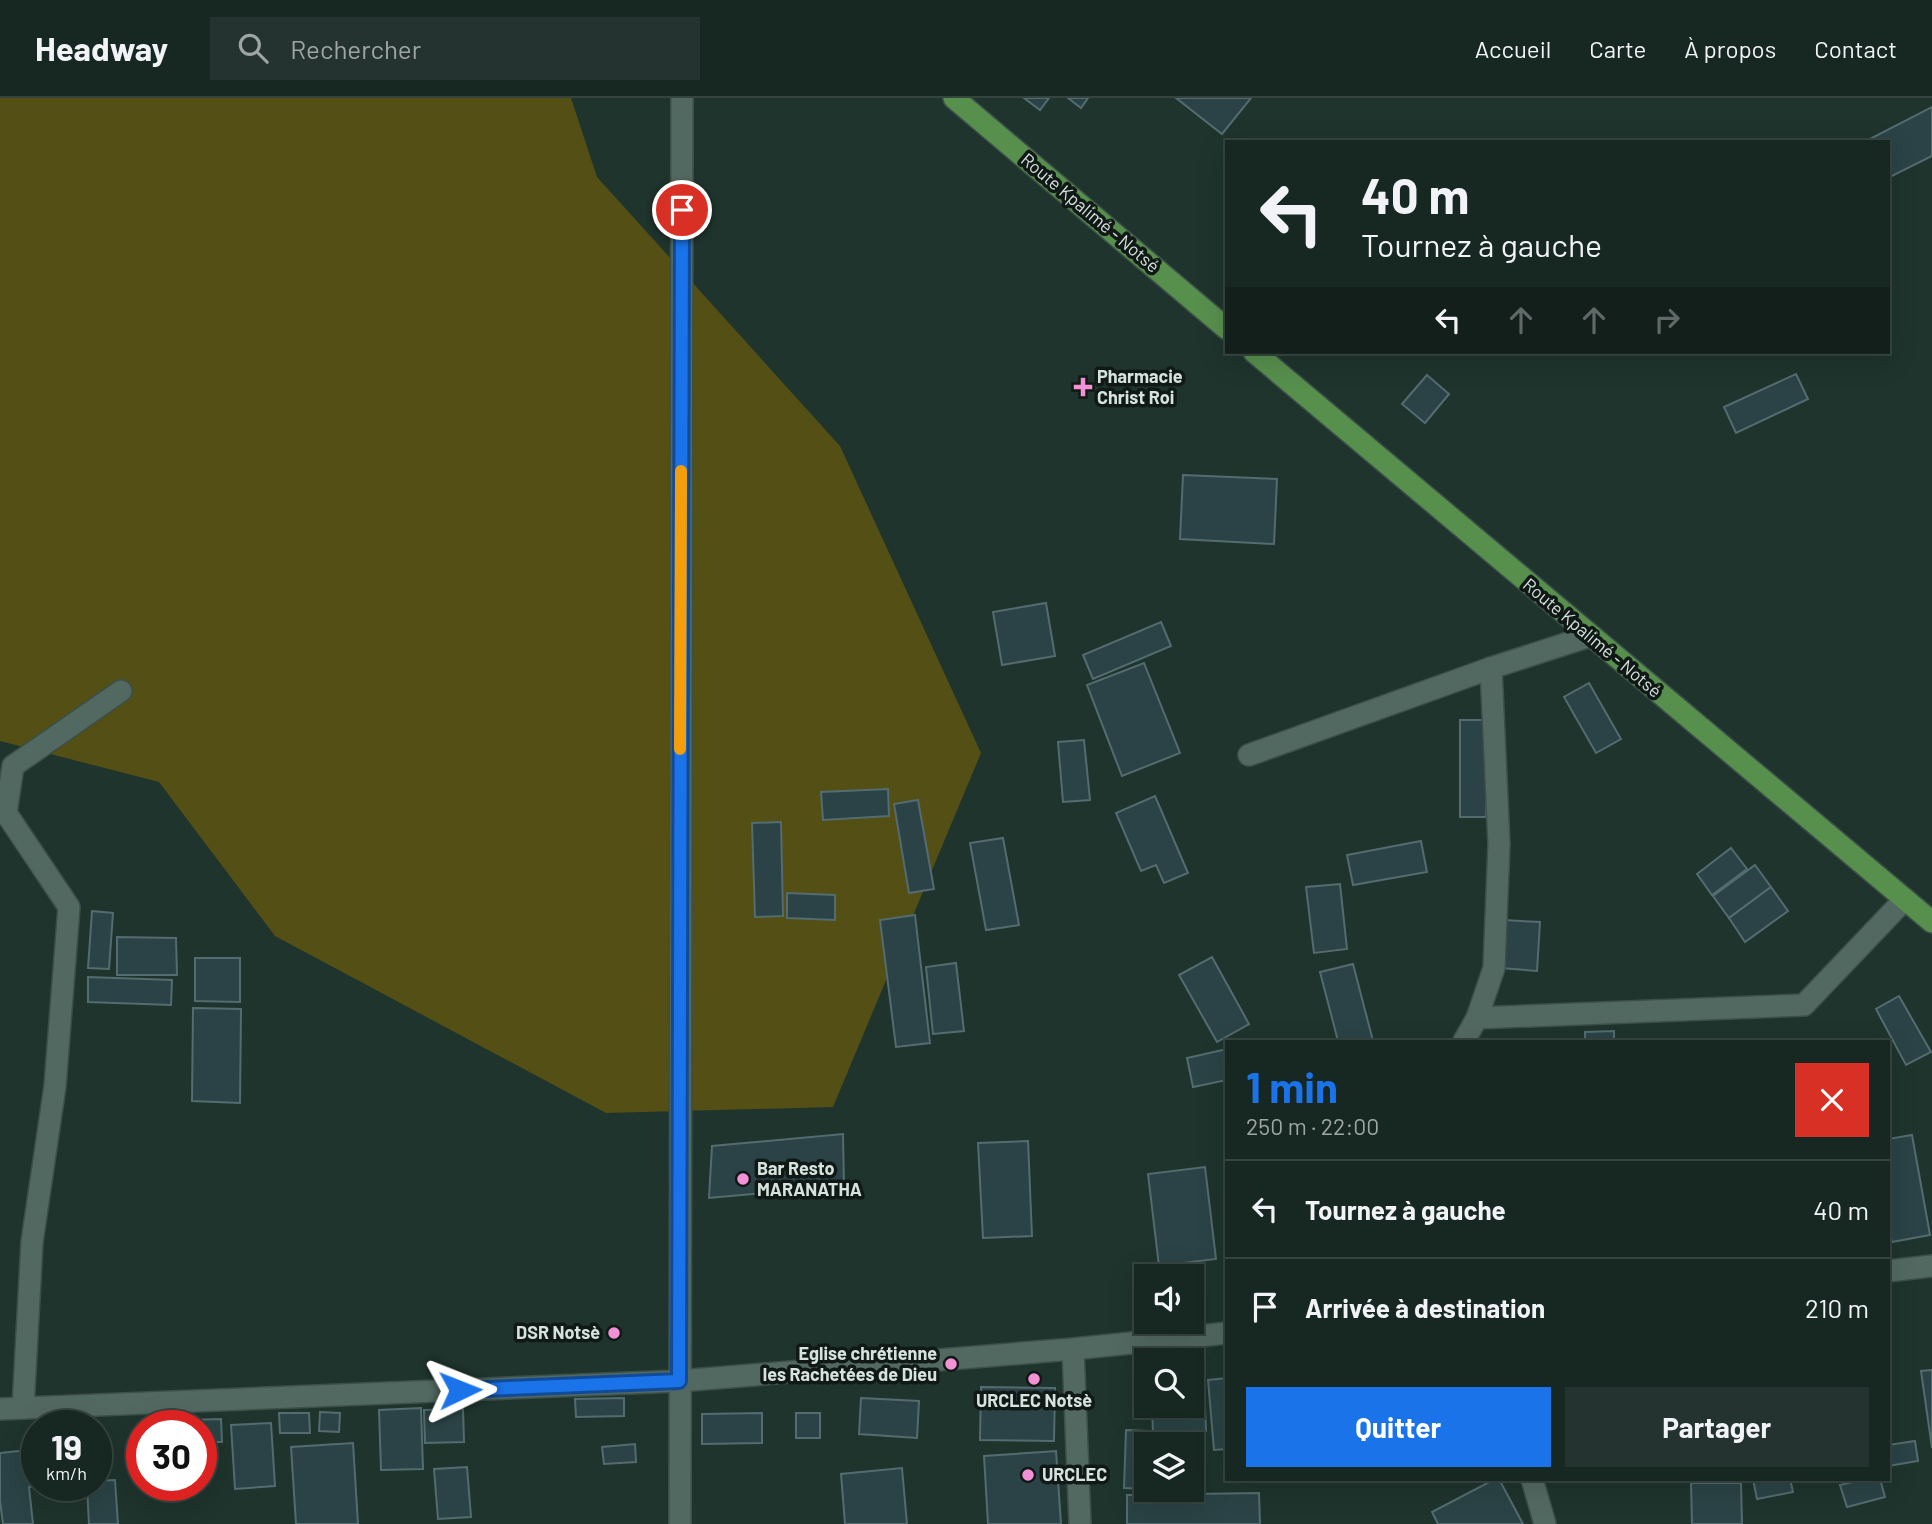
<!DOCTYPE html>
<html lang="fr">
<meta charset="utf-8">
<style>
:root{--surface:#172722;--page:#24332f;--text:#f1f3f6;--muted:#9ea5a5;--line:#364440;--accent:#1a73e8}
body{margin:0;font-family:Barlow,sans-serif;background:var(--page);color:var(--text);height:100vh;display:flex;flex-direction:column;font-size:26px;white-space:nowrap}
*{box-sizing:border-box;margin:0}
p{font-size:23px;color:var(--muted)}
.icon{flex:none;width:38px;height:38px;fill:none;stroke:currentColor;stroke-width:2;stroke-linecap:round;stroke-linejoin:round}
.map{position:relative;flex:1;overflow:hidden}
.sheet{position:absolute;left:1225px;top:942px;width:665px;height:441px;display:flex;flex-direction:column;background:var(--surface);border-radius:0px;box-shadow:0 7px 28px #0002,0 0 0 2px var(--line)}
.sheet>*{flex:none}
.banner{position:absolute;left:1225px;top:42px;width:665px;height:214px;border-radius:0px;box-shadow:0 7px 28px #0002,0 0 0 2px var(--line);background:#172722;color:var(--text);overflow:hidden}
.fabs{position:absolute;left:1134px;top:1166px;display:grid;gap:14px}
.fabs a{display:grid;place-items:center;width:70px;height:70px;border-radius:0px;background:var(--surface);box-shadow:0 7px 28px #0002,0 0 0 2px var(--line);font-size:35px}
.speed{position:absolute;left:21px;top:1312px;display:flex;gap:14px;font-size:35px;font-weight:700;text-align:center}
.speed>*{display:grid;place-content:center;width:91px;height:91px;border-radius:50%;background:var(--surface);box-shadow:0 7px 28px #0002,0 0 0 2px var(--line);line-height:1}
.speed small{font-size:18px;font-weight:400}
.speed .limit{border:10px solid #d22;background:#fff;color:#111}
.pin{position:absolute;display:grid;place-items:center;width:60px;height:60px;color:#fff;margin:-30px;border:4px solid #fff;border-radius:50%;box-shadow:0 2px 7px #0007}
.me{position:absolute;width:77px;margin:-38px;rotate:88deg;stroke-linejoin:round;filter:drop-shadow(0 0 5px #0008)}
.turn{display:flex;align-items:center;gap:24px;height:147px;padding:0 21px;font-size:32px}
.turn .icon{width:91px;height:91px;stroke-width:2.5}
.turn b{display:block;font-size:49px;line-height:60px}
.lanes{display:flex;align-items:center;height:66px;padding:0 21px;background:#0003;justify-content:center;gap:35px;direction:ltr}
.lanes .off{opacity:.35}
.round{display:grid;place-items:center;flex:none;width:74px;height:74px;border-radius:0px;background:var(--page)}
.summary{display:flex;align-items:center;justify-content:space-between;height:119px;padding:0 21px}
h1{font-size:42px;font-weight:700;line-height:52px;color:var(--accent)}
.button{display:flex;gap:14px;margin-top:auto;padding:14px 21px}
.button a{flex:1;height:80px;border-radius:0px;background:var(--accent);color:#fff;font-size:28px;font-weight:700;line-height:80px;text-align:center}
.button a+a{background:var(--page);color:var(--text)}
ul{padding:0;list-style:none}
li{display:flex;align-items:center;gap:21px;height:98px;padding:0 21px;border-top:2px solid var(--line)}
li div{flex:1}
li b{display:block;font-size:26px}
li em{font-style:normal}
header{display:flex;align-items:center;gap:42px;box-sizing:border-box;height:98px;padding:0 35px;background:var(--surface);border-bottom:2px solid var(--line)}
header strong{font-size:33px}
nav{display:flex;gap:38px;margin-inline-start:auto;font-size:24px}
.search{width:490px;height:63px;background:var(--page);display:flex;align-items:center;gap:18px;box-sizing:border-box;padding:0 24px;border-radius:0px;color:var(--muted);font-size:26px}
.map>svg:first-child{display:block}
.green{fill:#544f15}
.building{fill:#2b4346;stroke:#536c6f;stroke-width:2}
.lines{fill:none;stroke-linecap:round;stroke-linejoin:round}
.minor-casing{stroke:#3c4f49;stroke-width:24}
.major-casing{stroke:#3c4f49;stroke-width:24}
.minor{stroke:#526961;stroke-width:21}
.major{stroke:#578f4d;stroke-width:21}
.route-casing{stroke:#114b97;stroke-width:18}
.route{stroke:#1a73e8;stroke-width:12}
.slow{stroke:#f59e0b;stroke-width:12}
.poi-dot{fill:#f391d6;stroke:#101916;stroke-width:2.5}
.labels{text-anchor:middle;stroke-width:7;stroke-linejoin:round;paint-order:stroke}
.street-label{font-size:18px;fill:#d6e2de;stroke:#101916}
.poi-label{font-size:18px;font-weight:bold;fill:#d6e2de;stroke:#101916;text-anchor:start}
</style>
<header>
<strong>Headway</strong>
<div class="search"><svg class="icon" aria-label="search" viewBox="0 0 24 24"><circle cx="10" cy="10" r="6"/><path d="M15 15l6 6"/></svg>Rechercher</div>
<nav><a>Accueil</a><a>Carte</a><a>À propos</a><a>Contact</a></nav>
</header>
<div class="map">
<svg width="1932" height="1426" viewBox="0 0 1932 1426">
<rect width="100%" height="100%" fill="#1f342d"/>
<polygon class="green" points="0,0 571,0 597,79 840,348 981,655 833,1009 606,1015 275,838 159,684 0,643"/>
<g class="building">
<polygon points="1024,0 1049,0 1040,12"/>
<polygon points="1068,0 1088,0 1081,10"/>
<polygon points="1176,0 1251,0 1222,36"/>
<polygon points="1932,9 1932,58 1888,80 1888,44 1866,43"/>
<polygon points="1796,276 1808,301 1736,335 1724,309"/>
<polygon points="1427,277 1449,296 1425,325 1402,306"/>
<polygon points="1183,377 1277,381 1274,446 1180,441"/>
<polygon points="1046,505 1055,558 1002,567 993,514"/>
<polygon points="1161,524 1171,548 1093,581 1083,557"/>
<polygon points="1144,565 1180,655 1122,678 1087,587"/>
<polygon points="1589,585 1621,641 1596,655 1564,599"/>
<rect x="1460" y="622" width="26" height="97"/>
<polygon points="1084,642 1090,702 1063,704 1058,644"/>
<polygon points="888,691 889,718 823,722 821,694"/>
<polygon points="1155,698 1188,775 1164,785 1156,767 1141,773 1116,715"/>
<polygon points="918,702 934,791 909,795 894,706"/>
<polygon points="781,724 783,818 755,819 752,725"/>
<polygon points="1003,740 1019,827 986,832 970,745"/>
<polygon points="1421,743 1427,774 1353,787 1347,757"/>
<polygon points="1731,750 1747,771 1712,797 1697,776"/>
<polygon points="1755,767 1771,789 1729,820 1713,798"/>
<polygon points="1340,786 1347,851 1314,855 1306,789"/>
<polygon points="1771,789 1788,813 1745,844 1729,820"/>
<polygon points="787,795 835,797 835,822 787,820"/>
<polygon points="92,813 113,815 109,871 88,870"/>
<polygon points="915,817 930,945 896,949 880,822"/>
<polygon points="1503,822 1540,824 1537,873 1501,870"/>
<polygon points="117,839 176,840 177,877 117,877"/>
<polygon points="1212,859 1249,926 1217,944 1179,877"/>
<polygon points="195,860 240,860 240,904 195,903"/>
<polygon points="956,865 964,933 933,936 926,869"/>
<polygon points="1353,866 1373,943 1338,943 1320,874"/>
<polygon points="88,879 172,882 171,907 88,904"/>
<polygon points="1899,898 1931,954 1906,967 1876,911"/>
<polygon points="193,910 241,911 240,1005 192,1003"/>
<polygon points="1614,933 1614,943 1585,943 1585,934"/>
<polygon points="1227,951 1227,982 1193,989 1187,960"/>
<polygon points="843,1036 844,1088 709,1100 712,1048"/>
<polygon points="1912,1037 1930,1137 1892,1144 1888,1126 1888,1041"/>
<polygon points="1028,1043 1032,1138 983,1140 978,1045"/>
<polygon points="1205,1069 1216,1161 1159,1168 1148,1076"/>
<polygon points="1932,1272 1932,1350 1921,1273"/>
<polygon points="1227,1280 1227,1351 1214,1352 1208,1282"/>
<polygon points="1192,1282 1204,1282 1206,1333 1153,1336 1152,1307 1192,1307"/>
<polygon points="981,1289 1055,1290 1054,1343 980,1342"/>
<polygon points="624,1300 624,1318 576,1319 575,1301"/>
<polygon points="861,1300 919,1303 917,1340 859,1336"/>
<polygon points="421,1310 423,1371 381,1372 379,1312"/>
<polygon points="463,1311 464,1344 425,1345 424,1312"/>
<polygon points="320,1314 340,1315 339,1334 319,1333"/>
<polygon points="279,1315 309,1315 310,1335 280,1335"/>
<polygon points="762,1315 762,1345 702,1346 702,1316"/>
<rect x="796" y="1315" width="24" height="25"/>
<polygon points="221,1321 222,1344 201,1344 201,1328 189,1328 188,1322"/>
<polygon points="271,1325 275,1388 235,1391 231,1327"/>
<polygon points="1126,1332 1148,1333 1146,1391 1124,1390"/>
<polygon points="1203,1339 1203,1369 1192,1369 1192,1346 1153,1346 1153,1341"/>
<polygon points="1915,1343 1918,1363 1888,1368 1888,1347"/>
<polygon points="105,1345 109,1372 96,1373 96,1346"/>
<polygon points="353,1345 358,1426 296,1426 291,1349"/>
<polygon points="635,1346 636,1364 604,1366 602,1349"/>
<polygon points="37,1351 37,1388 42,1388 29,1389 33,1426 3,1426 0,1403 0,1355"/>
<polygon points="1056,1353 1061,1426 988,1426 984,1358"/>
<polygon points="467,1369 471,1419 438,1421 434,1371"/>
<polygon points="902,1370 907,1426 845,1426 841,1376"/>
<polygon points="1495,1381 1499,1381 1523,1426 1438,1426 1432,1414"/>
<polygon points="1753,1381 1790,1381 1793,1394 1757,1401"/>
<polygon points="1865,1381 1880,1381 1885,1399 1847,1409 1840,1387"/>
<polygon points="115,1382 118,1426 89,1426 87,1388 96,1388 96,1383"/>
<polygon points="1691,1385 1741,1385 1742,1426 1692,1426"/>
<polygon points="1259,1395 1260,1426 1127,1426 1127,1397"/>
</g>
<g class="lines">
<g class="minor-casing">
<g id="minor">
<polyline points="1249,657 1491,570 1590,538"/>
<polyline points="1477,920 1804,907 1905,801"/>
<polyline points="1464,943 1477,920 1494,870 1499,746 1491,570"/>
<polyline points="1888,1173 1932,1168"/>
<polyline points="1073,1251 1080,1426"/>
<polyline points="23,1310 32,1144 55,988 69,809 6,715 13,668 121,593"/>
<polyline points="0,1311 679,1283 1073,1251 1227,1235"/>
<polyline points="1532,1381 1545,1426"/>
<polyline points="680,1426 682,0"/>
</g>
</g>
<g class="major-casing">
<g id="major">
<polyline points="954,0 1227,231"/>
<polyline points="1254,254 1932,824"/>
</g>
</g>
<use href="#minor" class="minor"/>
<use href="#major" class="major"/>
</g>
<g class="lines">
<g class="route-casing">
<polyline id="route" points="460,1292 679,1283 682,112"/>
</g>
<use href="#route" class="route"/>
<polyline class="slow" points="680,651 681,373"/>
</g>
<g class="poi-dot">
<path d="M1079.5 278.5h7v7h7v7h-7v7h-7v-7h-7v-7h7z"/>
<circle cx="743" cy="1081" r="7"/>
<circle cx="614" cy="1235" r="7"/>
<circle cx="951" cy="1266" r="7"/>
<circle cx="1034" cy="1281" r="7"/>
<circle cx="1028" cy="1377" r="7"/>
</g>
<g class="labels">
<g class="street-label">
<text transform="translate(1090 115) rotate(40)" y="6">Route Kpalimé - Notsé</text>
<text transform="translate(1592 540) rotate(40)" y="6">Route Kpalimé - Notsé</text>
</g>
<g class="poi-label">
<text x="1097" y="285">Pharmacie<tspan x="1097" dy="21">Christ Roi</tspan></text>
<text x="757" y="1077">Bar Resto<tspan x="757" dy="21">MARANATHA</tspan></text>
<text x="600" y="1241" text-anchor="end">DSR Notsè</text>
<text x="937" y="1262" text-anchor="end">Eglise chrétienne<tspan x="937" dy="21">les Rachetées de Dieu</tspan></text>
<text x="1034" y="1309" text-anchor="middle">URCLEC Notsè</text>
<text x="1042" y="1383">URCLEC</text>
</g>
</g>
</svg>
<div class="fabs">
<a><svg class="icon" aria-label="sound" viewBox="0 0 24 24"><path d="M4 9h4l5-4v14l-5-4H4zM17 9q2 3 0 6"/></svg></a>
<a><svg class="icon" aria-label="search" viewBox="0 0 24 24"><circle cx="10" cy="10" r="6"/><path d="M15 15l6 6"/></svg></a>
<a><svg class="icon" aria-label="layers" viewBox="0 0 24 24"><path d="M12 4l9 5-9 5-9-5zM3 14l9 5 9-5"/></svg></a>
</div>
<div class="speed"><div>19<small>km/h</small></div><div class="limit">30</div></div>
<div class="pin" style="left:682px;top:112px;background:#d93025"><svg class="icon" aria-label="arrive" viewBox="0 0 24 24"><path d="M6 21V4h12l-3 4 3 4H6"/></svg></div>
<svg class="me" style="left:460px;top:1292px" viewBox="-20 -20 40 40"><path d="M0-17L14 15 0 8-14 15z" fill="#1a73e8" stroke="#fff" stroke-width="4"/></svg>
<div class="banner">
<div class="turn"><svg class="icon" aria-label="left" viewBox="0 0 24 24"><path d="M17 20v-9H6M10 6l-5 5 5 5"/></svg><div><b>40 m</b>Tournez à gauche</div></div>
<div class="lanes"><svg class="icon" aria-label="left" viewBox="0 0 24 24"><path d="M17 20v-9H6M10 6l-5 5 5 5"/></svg><svg class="icon off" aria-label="ahead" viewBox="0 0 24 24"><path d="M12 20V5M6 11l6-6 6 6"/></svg><svg class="icon off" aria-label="ahead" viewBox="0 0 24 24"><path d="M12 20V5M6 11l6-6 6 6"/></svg><svg class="icon off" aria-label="right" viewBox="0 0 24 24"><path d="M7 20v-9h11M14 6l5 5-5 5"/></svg></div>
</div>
<section class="sheet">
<div class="summary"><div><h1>1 min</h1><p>250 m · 22:00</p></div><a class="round" style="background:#d93025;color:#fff"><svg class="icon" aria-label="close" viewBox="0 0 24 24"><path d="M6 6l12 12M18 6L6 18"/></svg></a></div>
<ul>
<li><svg class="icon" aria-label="left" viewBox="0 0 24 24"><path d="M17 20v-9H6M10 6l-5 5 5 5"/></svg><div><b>Tournez à gauche</b></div><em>40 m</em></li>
<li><svg class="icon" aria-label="arrive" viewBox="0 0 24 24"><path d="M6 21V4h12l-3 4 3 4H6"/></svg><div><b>Arrivée à destination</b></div><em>210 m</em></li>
</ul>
<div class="button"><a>Quitter</a><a>Partager</a></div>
</section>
</div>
